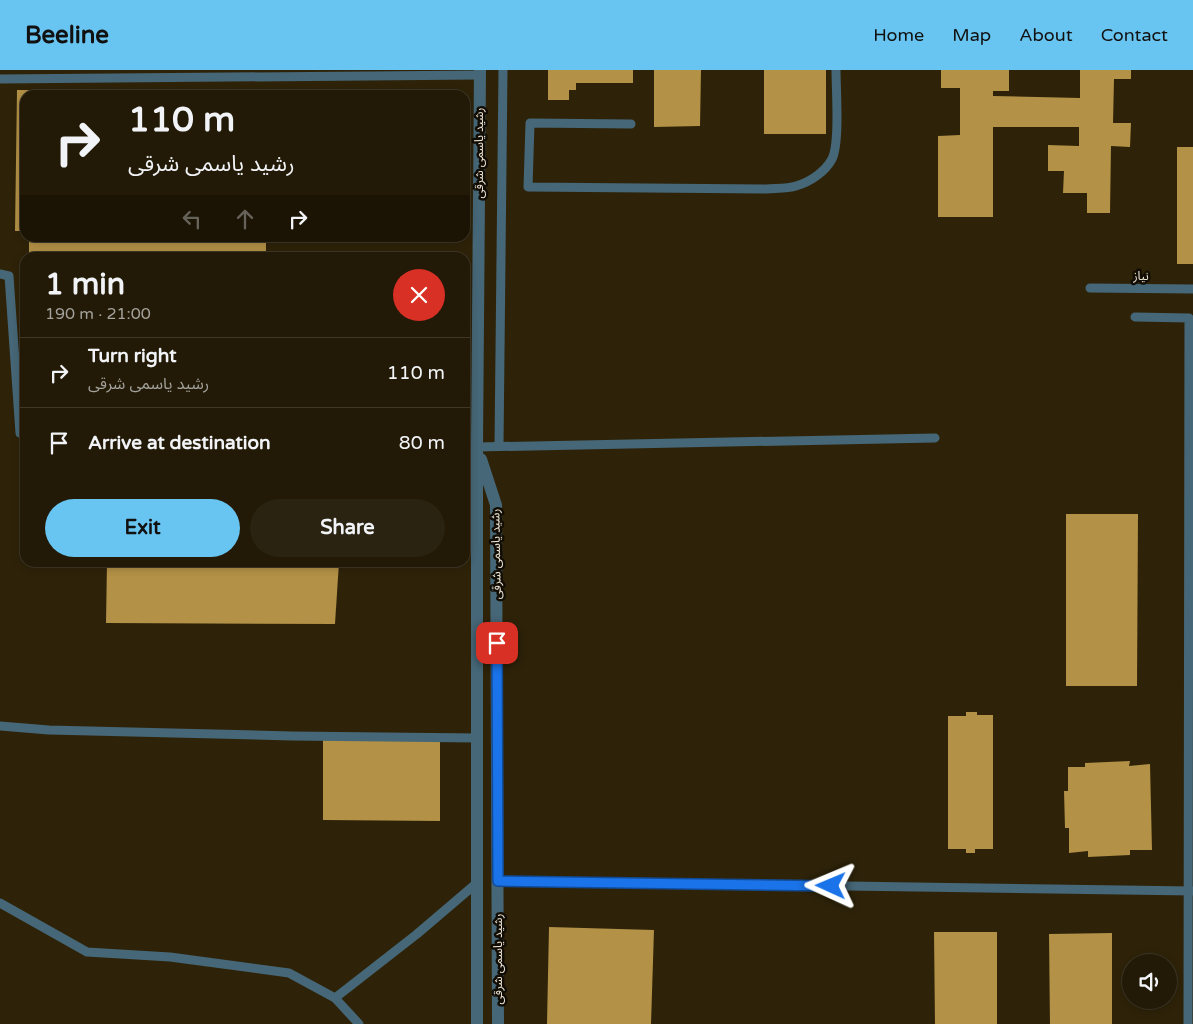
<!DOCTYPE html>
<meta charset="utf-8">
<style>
:root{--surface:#221a07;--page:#2a2311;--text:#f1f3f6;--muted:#a2a19b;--line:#3f3828;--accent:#68c4f0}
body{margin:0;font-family:"Varela Round","Noto Sans Arabic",sans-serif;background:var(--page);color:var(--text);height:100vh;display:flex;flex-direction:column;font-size:19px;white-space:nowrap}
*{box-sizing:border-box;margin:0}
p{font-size:16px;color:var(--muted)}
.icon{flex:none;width:28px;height:28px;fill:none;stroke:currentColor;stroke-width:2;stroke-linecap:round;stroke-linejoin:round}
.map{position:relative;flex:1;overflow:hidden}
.panel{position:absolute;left:20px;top:182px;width:450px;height:315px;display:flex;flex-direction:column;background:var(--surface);border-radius:15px;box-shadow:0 2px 8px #0003,0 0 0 1px var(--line)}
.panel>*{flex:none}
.top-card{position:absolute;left:20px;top:20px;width:450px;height:152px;border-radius:15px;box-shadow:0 2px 8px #0003,0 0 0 1px var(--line);background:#221a07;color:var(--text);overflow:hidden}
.tools{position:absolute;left:1122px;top:884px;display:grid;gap:10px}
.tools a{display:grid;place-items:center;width:55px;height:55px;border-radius:50%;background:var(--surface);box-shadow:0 2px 8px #0003,0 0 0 1px var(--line);font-size:25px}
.pin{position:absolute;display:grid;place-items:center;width:42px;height:42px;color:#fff;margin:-21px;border-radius:10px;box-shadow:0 2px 8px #0006}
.me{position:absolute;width:55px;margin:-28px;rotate:271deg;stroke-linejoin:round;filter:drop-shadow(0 0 4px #0008)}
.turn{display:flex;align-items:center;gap:18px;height:105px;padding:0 25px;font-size:22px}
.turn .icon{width:65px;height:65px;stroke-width:2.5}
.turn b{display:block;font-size:35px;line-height:42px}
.lanes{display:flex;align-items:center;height:48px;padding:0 25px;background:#0003;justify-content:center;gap:25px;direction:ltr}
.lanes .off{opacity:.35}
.round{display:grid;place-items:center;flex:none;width:52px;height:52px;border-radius:26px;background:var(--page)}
.summary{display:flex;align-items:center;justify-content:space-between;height:85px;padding:0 25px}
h1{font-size:30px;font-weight:800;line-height:38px}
.button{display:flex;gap:10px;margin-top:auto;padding:10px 25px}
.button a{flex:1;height:58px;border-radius:30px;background:var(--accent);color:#111;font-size:20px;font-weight:800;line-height:58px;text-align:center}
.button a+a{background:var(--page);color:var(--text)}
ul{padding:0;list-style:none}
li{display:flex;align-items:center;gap:15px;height:70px;padding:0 25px;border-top:1px solid var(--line)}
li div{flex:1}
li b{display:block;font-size:19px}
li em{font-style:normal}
header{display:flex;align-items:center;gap:30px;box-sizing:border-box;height:70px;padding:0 25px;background:var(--accent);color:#111}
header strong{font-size:24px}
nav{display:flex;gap:28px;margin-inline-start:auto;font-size:18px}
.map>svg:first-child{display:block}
.building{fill:#b39146}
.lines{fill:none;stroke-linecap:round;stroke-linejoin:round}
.service{stroke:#466777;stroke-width:9}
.tertiary{stroke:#466777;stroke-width:12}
.route-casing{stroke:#114b97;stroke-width:12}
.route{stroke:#1a73e8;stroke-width:9}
.labels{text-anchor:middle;stroke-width:5;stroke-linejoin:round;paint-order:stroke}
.street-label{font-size:12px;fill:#eee6d7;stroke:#120d04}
</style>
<header>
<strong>Beeline</strong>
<nav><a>Home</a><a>Map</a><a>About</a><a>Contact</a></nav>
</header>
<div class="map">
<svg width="1193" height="954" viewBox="0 0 1193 954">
<rect width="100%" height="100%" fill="#2e2309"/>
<g class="building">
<polygon points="548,0 633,0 633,13 576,13 576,20 569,20 569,30 548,30"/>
<polygon points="654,0 701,0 700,56 654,57"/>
<rect x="764" y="0" width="62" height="64"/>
<polygon points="941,0 1009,0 1009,21 993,21 993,26 1080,28 1080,0 1131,0 1131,9 1114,9 1113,53 1131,53 1130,77 1111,76 1110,143 1087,143 1087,123 1063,123 1064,101 1048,101 1048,75 1079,76 1079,57 993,57 993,147 938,147 938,66 960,65 960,18 941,18"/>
<polygon points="17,20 152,21 191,24 191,25 25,25 25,161 15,161"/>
<rect x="1177" y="77" width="16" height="117"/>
<rect x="29" y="168" width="237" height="20"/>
<polygon points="1066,444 1138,444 1137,616 1066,616"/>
<polygon points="107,492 339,492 335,554 106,553"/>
<polygon points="966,642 977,642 977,645 993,645 993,779 975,779 975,783 966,783 966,779 948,779 948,646 966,646"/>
<polygon points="323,670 440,671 440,751 323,750"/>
<polygon points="1130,691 1129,696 1150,694 1152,780 1130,780 1130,785 1088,787 1088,781 1069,783 1069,758 1065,758 1064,721 1068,721 1068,697 1085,697 1085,693"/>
<polygon points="549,857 654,860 651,954 547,954"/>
<polygon points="934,862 997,862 997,954 935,954"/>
<polygon points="1112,863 1112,954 1050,954 1049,864"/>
</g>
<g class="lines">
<g class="service">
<polyline points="0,9 480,5"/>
<path d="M631 54 530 53 528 117 765 119C775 118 787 119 796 116 810 112 825 102 832 89 840 73 836 20 836 0"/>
<polyline points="0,204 9,206 20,363 25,363"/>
<polyline points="1090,218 1193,219"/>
<polyline points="1135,247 1189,248 1188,954"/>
<polyline points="499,376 503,0"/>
<polyline points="477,377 935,368"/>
<polyline points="0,656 49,660 292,666 478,668"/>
<polyline points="498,811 1193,821"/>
<polyline points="0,833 87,882 170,887 289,903 335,928 417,864 478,812"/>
<polyline points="335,928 359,954"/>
</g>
<g class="tertiary">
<polyline points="481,389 496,435 498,954"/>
<polyline points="477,954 477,377 480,0"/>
</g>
</g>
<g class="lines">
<g class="route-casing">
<polyline id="route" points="497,573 498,811 831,816"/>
</g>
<use href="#route" class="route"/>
</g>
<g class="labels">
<g class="street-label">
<text transform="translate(479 83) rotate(-90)" y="4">رشید یاسمی شرقی</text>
<text x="1141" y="210">نیاز</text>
<text transform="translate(496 484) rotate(-91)" y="4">رشید یاسمی شرقی</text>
<text transform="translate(498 889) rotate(-90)" y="4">رشید یاسمی شرقی</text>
</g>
</g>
</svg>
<div class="tools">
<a><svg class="icon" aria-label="sound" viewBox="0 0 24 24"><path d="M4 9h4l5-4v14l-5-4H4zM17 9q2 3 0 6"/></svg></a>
</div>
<div class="pin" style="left:497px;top:573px;background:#d93025"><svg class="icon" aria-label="arrive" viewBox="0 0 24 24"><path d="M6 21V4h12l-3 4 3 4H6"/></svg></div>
<svg class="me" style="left:831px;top:816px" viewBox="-20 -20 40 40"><path d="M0-17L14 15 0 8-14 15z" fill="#1a73e8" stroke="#fff" stroke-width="4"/></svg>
<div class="top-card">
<div class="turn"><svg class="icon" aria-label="right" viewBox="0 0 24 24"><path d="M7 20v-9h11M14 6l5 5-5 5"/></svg><div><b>110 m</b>رشید یاسمی شرقی</div></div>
<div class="lanes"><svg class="icon off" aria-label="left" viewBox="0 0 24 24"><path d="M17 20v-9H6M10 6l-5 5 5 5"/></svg><svg class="icon off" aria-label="ahead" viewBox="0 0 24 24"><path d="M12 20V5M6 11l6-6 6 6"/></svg><svg class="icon" aria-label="right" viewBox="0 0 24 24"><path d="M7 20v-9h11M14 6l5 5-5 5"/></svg></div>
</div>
<section class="panel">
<div class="summary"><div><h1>1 min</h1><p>190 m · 21:00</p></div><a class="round" style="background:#d93025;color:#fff"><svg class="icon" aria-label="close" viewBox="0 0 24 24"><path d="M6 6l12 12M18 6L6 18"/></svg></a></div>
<ul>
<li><svg class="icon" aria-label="right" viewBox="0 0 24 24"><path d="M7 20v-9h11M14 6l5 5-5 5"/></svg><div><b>Turn right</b><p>رشید یاسمی شرقی</p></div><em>110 m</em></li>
<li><svg class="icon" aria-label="arrive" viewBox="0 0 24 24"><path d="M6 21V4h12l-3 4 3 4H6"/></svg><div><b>Arrive at destination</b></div><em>80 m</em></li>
</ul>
<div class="button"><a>Exit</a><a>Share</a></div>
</section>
</div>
